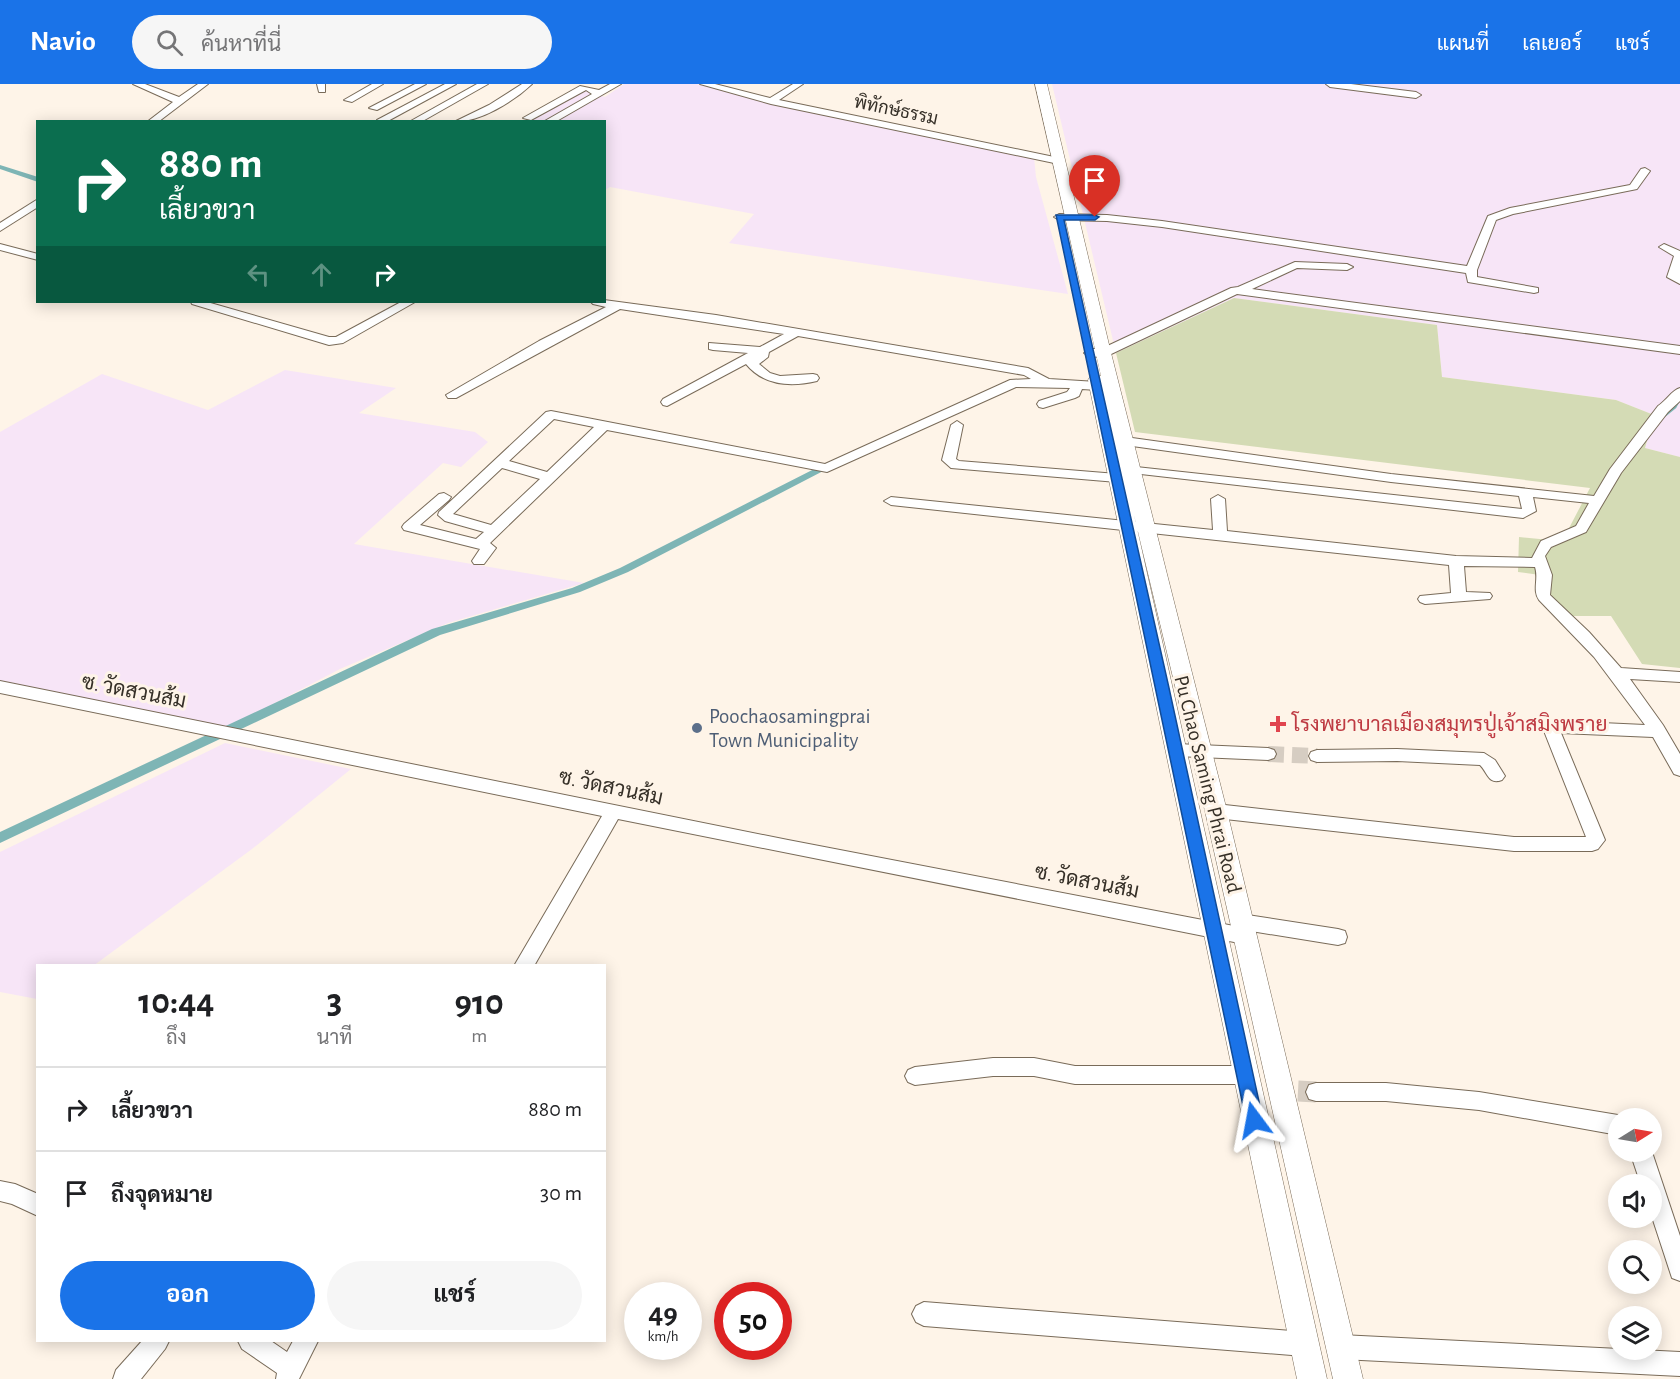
<!DOCTYPE html>
<html lang="th">
<meta charset="utf-8">
<style>
:root{--surface:#fff;--page:#f6f6f6;--text:#202124;--muted:#757577;--line:#e0e0e0;--accent:#1a73e8}
body{margin:0;font-family:"Alegreya Sans",Sarabun,sans-serif;background:var(--page);color:var(--text);height:100vh;display:flex;flex-direction:column;font-size:22px;white-space:nowrap}
*{box-sizing:border-box;margin:0}
p{font-size:20px;color:var(--muted)}
.icon{flex:none;width:33px;height:33px;fill:none;stroke:currentColor;stroke-width:2;stroke-linecap:round;stroke-linejoin:round}
.map{position:relative;flex:1;overflow:hidden}
.sheet{position:absolute;left:36px;top:880px;width:570px;height:378px;display:flex;flex-direction:column;background:var(--surface);border-radius:0px;box-shadow:0 3px 15px #0003}
.sheet>*{flex:none}
.hud{position:absolute;left:36px;top:36px;width:570px;height:183px;border-radius:0px;box-shadow:0 3px 15px #0003;background:#0b6e4f;color:#fff;overflow:hidden}
.needle{width:39px;rotate:79deg}
.fabs{position:absolute;left:1608px;top:1024px;display:grid;gap:12px}
.fabs a{display:grid;place-items:center;width:54px;height:54px;border-radius:50%;background:var(--surface);box-shadow:0 3px 15px #0003;font-size:30px}
.speed{position:absolute;left:624px;top:1198px;display:flex;gap:12px;font-size:30px;font-weight:700;text-align:center}
.speed>*{display:grid;place-content:center;width:78px;height:78px;border-radius:50%;background:var(--surface);box-shadow:0 3px 15px #0003;line-height:1}
.speed small{font-size:15px;font-weight:400}
.speed .limit{border:9px solid #d22;background:#fff;color:#111}
.pin{position:absolute;display:grid;place-items:center;width:51px;height:51px;color:#fff;margin:-62px -26px;border-radius:50% 50% 50% 0;rotate:-45deg;box-shadow:0 0 6px #0007}
.pin .icon{rotate:45deg}
.me{position:absolute;width:66px;margin:-33px;rotate:347deg;stroke-linejoin:round;filter:drop-shadow(0 0 4px #0008)}
.turn{display:flex;align-items:center;gap:21px;height:126px;padding:0 24px;font-size:27px}
.turn .icon{width:78px;height:78px;stroke-width:2.5}
.turn b{display:block;font-size:42px;line-height:51px}
.lanes{display:flex;align-items:center;height:57px;padding:0 24px;background:#0003;justify-content:center;gap:30px;direction:ltr}
.lanes .off{opacity:.35}
.eta{display:flex;justify-content:space-evenly;align-items:center;height:102px;text-align:center}
.eta b{font-size:36px;font-weight:700;line-height:42px}
.primary-button{display:flex;gap:12px;margin-top:auto;padding:12px 24px}
.primary-button a{flex:1;height:69px;border-radius:36px;background:var(--accent);color:#fff;font-size:24px;font-weight:700;line-height:69px;text-align:center}
.primary-button a+a{background:var(--page);color:var(--text)}
ul{padding:0;list-style:none}
li{display:flex;align-items:center;gap:18px;height:84px;padding:0 24px;border-top:2px solid var(--line)}
li div{flex:1}
li b{display:block;font-size:22px}
li em{font-style:normal}
header{display:flex;align-items:center;gap:36px;box-sizing:border-box;height:84px;padding:0 30px;background:var(--accent);color:#fff}
header strong{font-size:28px}
nav{display:flex;gap:33px;margin-inline-start:auto;font-size:21px}
.search{width:420px;height:54px;background:var(--page);display:flex;align-items:center;gap:15px;box-sizing:border-box;padding:0 21px;border-radius:33px;color:var(--muted);font-size:22px}
.map>svg:first-child{display:block}
.industrial{fill:#f7e5f7}
.green{fill:#d4dbb5}
.lines{fill:none;stroke-linecap:round;stroke-linejoin:round}
.stream{stroke:#7eb5b5;stroke-width:3}
.canal{fill:#7eb5b5;fill-rule:evenodd}
.minor-tunnel-far1{stroke:#d6cdc2;stroke-width:16;stroke-dasharray:16 8;stroke-linecap:butt}
.minor-tunnel{stroke:#d6cdc2;stroke-width:21;stroke-dasharray:21 10;stroke-linecap:butt}
.minor-casing{stroke:#796b59;stroke-width:2}
.major-casing{stroke:#796b59;stroke-width:1}
.minor{fill:#fff;fill-rule:evenodd}
.major{fill:#fff;fill-rule:evenodd}
.route{fill:#1a73e8;stroke:#114b97;stroke-width:1.5}
.health-dot{fill:#e0444e;stroke:#fef4e8;stroke-width:2}
.service-dot{fill:#5c6f8a;stroke:#fef4e8;stroke-width:2}
.labels{text-anchor:middle;stroke-width:6;stroke-linejoin:round;paint-order:stroke}
.far-street-label{font-size:18px;fill:#363028;stroke:#fef4e8}
.street-label{font-size:21px;fill:#363028;stroke:#fef4e8}
.service-label{font-size:21px;fill:#4e5e75;stroke:#fef4e8;text-anchor:start}
.health-label{font-size:21px;fill:#be3a42;stroke:#fef4e8;text-anchor:start}
</style>
<header>
<strong>Navio</strong>
<div class="search"><svg class="icon" aria-label="search" viewBox="0 0 24 24"><circle cx="10" cy="10" r="6"/><path d="M15 15l6 6"/></svg>ค้นหาที่นี่</div>
<nav><a>แผนที่</a><a>เลเยอร์</a><a>แชร์</a></nav>
</header>
<div class="map">
<svg width="1680" height="1295" viewBox="0 0 1680 1295">
<rect width="100%" height="100%" fill="#fef4e8"/>
<g class="industrial">
<polygon points="624,0 697,0 763,18 1034,73 1036,93 1068,210 729,159 754,130 610,103 605,106 604,38 525,38 578,4 605,13"/>
<polygon points="1052,0 1680,0 1680,373 1645,364 1654,331 1616,316 1442,293 1437,241 1234,214 1116,269"/>
<polygon points="285,286 396,304 359,329 475,348 488,358 461,383 443,379 354,460 584,499 448,539 340,585 229,643 0,599 0,348 102,290 208,326"/>
<polygon points="225,659 351,685 252,765 93,882 38,882 37,915 0,908 0,768"/>
</g>
<polygon class="green" points="1234,214 1437,241 1442,293 1616,316 1654,331 1645,364 1680,373 1680,584 1642,580 1611,532 1559,532 1549,513 1547,492 1518,488 1519,453 1550,456 1567,448 1590,404 1135,348 1116,269"/>
<g class="lines">
<polyline class="stream" points="1665,331 1675,323 1680,314"/>
<g class="canal">
<polygon points="0,81 38,93 38,98 0,85"/>
<polygon points="824,380 829,383 827,385 628,488 580,508 440,551 0,759 0,748 432,545 572,504 620,484"/>
</g>
<polyline class="minor-tunnel-far1" points="1268,670 1317,672"/>
<polyline class="minor-tunnel" points="1298,1007 1316,1008"/>
<g class="minor-casing">
<g id="minor">
<polygon points="133,0 145,0 179,13 198,0 208,0 158,38 147,38 173,18"/>
<polygon points="317,0 325,0 325,8 319,8"/>
<polygon points="372,0 383,0 352,18 344,16"/>
<polygon points="415,0 426,0 377,26 369,24"/>
<polygon points="445,0 456,0 386,38 377,36"/>
<polygon points="477,0 488,0 421,38 409,38"/>
<path d="M522 0H532C513 18 480 38 454 38L489 21Z"/>
<polygon points="610,0 621,0 555,38 543,38 592,10 586,6 531,36 523,34 580,2 599,6"/>
<polygon points="700,0 715,0 770,14 793,0 803,0 779,16 1059,74 1064,77 1059,80 771,20"/>
<polygon points="1326,0 1351,0 1416,8 1421,11 1416,14 1330,3"/>
<polygon points="1645,84 1650,87 1637,105 1513,130 1496,136 1477,186 1477,193 1538,204 1538,208 1534,209 1468,198 1466,189 1162,143 1107,137 1059,136 1054,133 1059,130 1107,131 1162,137 1467,182 1488,132 1510,124 1630,101 1641,85"/>
<polygon points="38,115 38,123 0,147 0,139"/>
<polygon points="0,160 38,170 38,176 0,166"/>
<polygon points="1664,160 1680,167 1680,200 1667,193 1674,172 1659,163"/>
<polygon points="1295,178 1347,180 1353,183 1347,186 1297,184 1252,205 1680,262 1680,270 1237,210 1107,272 1090,273 1084,269 1090,265 1101,265 1231,204 1238,203"/>
<path d="M604 216 716 231 1028 284 1049 295 1097 298 1103 302 1097 306 1082 305 1079 312 1075 314 1043 324 1039 323 1037 320 1039 317 1067 308 1070 304 1016 303 827 388 607 346 490 459 496 464 484 480H474L472 477 480 465 404 446 402 443 404 440 439 410 444 409 451 413 449 416 420 441 476 455 484 448 445 437 438 431 439 428 546 328 551 327 825 380 1010 296 1031 295 1024 291 798 252 769 268 768 273 759 280 770 289 780 292 813 290 817 291 819 294 817 297C792 303 764 302 746 280L667 322 663 321 661 318 663 315 748 269 713 266 709 265V259L760 263 784 250 620 225 456 314H448L446 311 539 257 606 223 593 220 591 218H604ZM554 335 594 343 547 388 509 377ZM502 384 540 395 491 441 453 430Z"/>
<polygon points="191,218 207,218 329,253 336,253 401,218 415,218 343,259 329,261 192,220"/>
<path d="M1680 304V317L1668 328 1621 389 1586 448 1551 463 1545 472 1552 491 1550 511 1589 548 1621 584 1680 588V598L1630 595 1663 641 1680 670V692L1674 690 1653 653 1561 649 1605 756 1598 765 1592 767H1514L1216 734 1210 732 1207 727 1210 722 1216 720 1514 753H1586L1544 647 1546 643 1558 637 1645 641 1594 573 1539 516C1532 506 1539 495 1535 483L1464 482 1466 508 1490 509 1492 512 1490 515 1425 520 1420 518 1418 515 1420 512 1451 509 1449 481 891 421 884 417 891 413 1213 446 1211 415 1218 411 1225 415 1227 447 1456 472 1532 474 1541 457 1576 442 1589 419 1533 413 1536 427 1523 434 1132 389 1125 385 1127 382 1522 425 1519 412 1391 398 1125 361 1118 357 1125 353 1391 390 1594 412 1610 385 1658 322C1666 317 1672 306 1680 304Z"/>
<polygon points="957,337 963,341 956,375 959,377 1117,390 1124,394 1117,398 951,384 942,376 951,341"/>
<polygon points="0,597 788,756 1234,842 1232,838 1234,833 1241,830 1338,845 1345,847 1347,853 1345,859 1338,861 1251,847 1253,852 1251,857 1244,860 618,735 534,882 514,882 602,732 0,609"/>
<polygon points="1176,660 1268,664 1274,666 1276,670 1274,674 1268,676 1176,672 1170,670 1168,666 1170,662"/>
<path d="M1397 665 1484 669 1495 676 1505 692 1502 696C1488 701 1488 689 1480 681L1397 677 1317 678 1311 676 1309 672 1311 668 1317 666Z"/>
<polygon points="993,974 1034,974 1075,982 1244,982 1251,985 1254,991 1251,997 1244,1000 1075,1000 1034,992 993,992 915,1001 908,998 905,992 908,986 915,983"/>
<polygon points="1316,999 1386,999 1479,1008 1618,1031 1626,1035 1618,1035 1618,1051 1479,1026 1386,1017 1316,1017 1309,1015 1306,1008 1309,1001"/>
<polygon points="1630,1068 1652,1068 1680,1152 1680,1197 1672,1194 1652,1133 1652,1101 1641,1101"/>
<polygon points="0,1097 15,1100 38,1110 38,1132 12,1120 0,1117"/>
<polygon points="924,1218 1304,1248 1312,1252 1316,1260 1312,1268 1304,1272 924,1242 916,1238 912,1230 916,1222"/>
<polygon points="1341,1251 1680,1268 1680,1292 1341,1275 1333,1271 1329,1263 1333,1255"/>
<polygon points="142,1257 169,1257 165,1265 141,1295 113,1295 116,1286"/>
<polygon points="238,1257 271,1257 287,1268 293,1257 318,1257 299,1295 276,1295 277,1289 242,1265"/>
</g>
</g>
<g class="major-casing">
<polygon id="major" points="1035,0 1047,0 1111,269 1227,727 1363,1295 1333,1295 1205,727 1134,431 1327,1295 1297,1295 1088,296 1090,293 1101,292"/>
</g>
<use href="#minor" class="minor"/>
<use href="#major" class="major"/>
</g>
<polygon class="route" points="1056,131 1095,131 1099,133 1095,136 1064,136 1169,604 1263,1036 1261,1042 1254,1044 1248,1042 1246,1036"/>
<path class="health-dot" d="M1275 631h6v6h6v6h-6v6h-6v-6h-6v-6h6z"/>
<circle class="service-dot" cx="697" cy="644" r="6"/>
<g class="labels">
<g class="far-street-label">
<text transform="translate(896 26) rotate(12)" y="6">พิทักษ์ธรรม</text>
</g>
<g class="street-label">
<text transform="translate(134 607) rotate(11)" y="7">ซ. วัดสวนส้ม</text>
<text transform="translate(1208 700) rotate(76)" y="7">Pu Chao Saming Phrai Road</text>
<text transform="translate(611 703) rotate(12)" y="7">ซ. วัดสวนส้ม</text>
<text transform="translate(1087 797) rotate(11)" y="7">ซ. วัดสวนส้ม</text>
</g>
<g class="service-label">
<text x="709" y="639">Poochaosamingprai<tspan x="709" dy="24">Town Municipality</tspan></text>
</g>
<g class="health-label">
<text x="1292" y="647">โรงพยาบาลเมืองสมุทรปู่เจ้าสมิงพราย</text>
</g>
</g>
</svg>
<div class="fabs">
<a><svg class="needle" viewBox="-14 -14 28 28"><path d="M0-13l5 13h-10z" fill="#e53935"/><path d="M0 13l5-13h-10z" fill="#757577"/></svg></a>
<a><svg class="icon" aria-label="sound" viewBox="0 0 24 24"><path d="M4 9h4l5-4v14l-5-4H4zM17 9q2 3 0 6"/></svg></a>
<a><svg class="icon" aria-label="search" viewBox="0 0 24 24"><circle cx="10" cy="10" r="6"/><path d="M15 15l6 6"/></svg></a>
<a><svg class="icon" aria-label="layers" viewBox="0 0 24 24"><path d="M12 4l9 5-9 5-9-5zM3 14l9 5 9-5"/></svg></a>
</div>
<div class="speed"><div>49<small>km/h</small></div><div class="limit">50</div></div>
<div class="pin" style="left:1095px;top:133px;background:#d93025"><svg class="icon" aria-label="arrive" viewBox="0 0 24 24"><path d="M6 21V4h12l-3 4 3 4H6"/></svg></div>
<svg class="me" style="left:1254px;top:1036px" viewBox="-20 -20 40 40"><path d="M0-17L14 15 0 8-14 15z" fill="#1a73e8" stroke="#fff" stroke-width="4"/></svg>
<div class="hud">
<div class="turn"><svg class="icon" aria-label="right" viewBox="0 0 24 24"><path d="M7 20v-9h11M14 6l5 5-5 5"/></svg><div><b>880 m</b>เลี้ยวขวา</div></div>
<div class="lanes"><svg class="icon off" aria-label="left" viewBox="0 0 24 24"><path d="M17 20v-9H6M10 6l-5 5 5 5"/></svg><svg class="icon off" aria-label="ahead" viewBox="0 0 24 24"><path d="M12 20V5M6 11l6-6 6 6"/></svg><svg class="icon" aria-label="right" viewBox="0 0 24 24"><path d="M7 20v-9h11M14 6l5 5-5 5"/></svg></div>
</div>
<section class="sheet">
<div class="eta">
<div><b>10:44</b><p>ถึง</p></div>
<div><b>3</b><p>นาที</p></div>
<div><b>910</b><p>m</p></div>
</div>
<ul>
<li><svg class="icon" aria-label="right" viewBox="0 0 24 24"><path d="M7 20v-9h11M14 6l5 5-5 5"/></svg><div><b>เลี้ยวขวา</b></div><em>880 m</em></li>
<li><svg class="icon" aria-label="arrive" viewBox="0 0 24 24"><path d="M6 21V4h12l-3 4 3 4H6"/></svg><div><b>ถึงจุดหมาย</b></div><em>30 m</em></li>
</ul>
<div class="primary-button"><a>ออก</a><a>แชร์</a></div>
</section>
</div>
